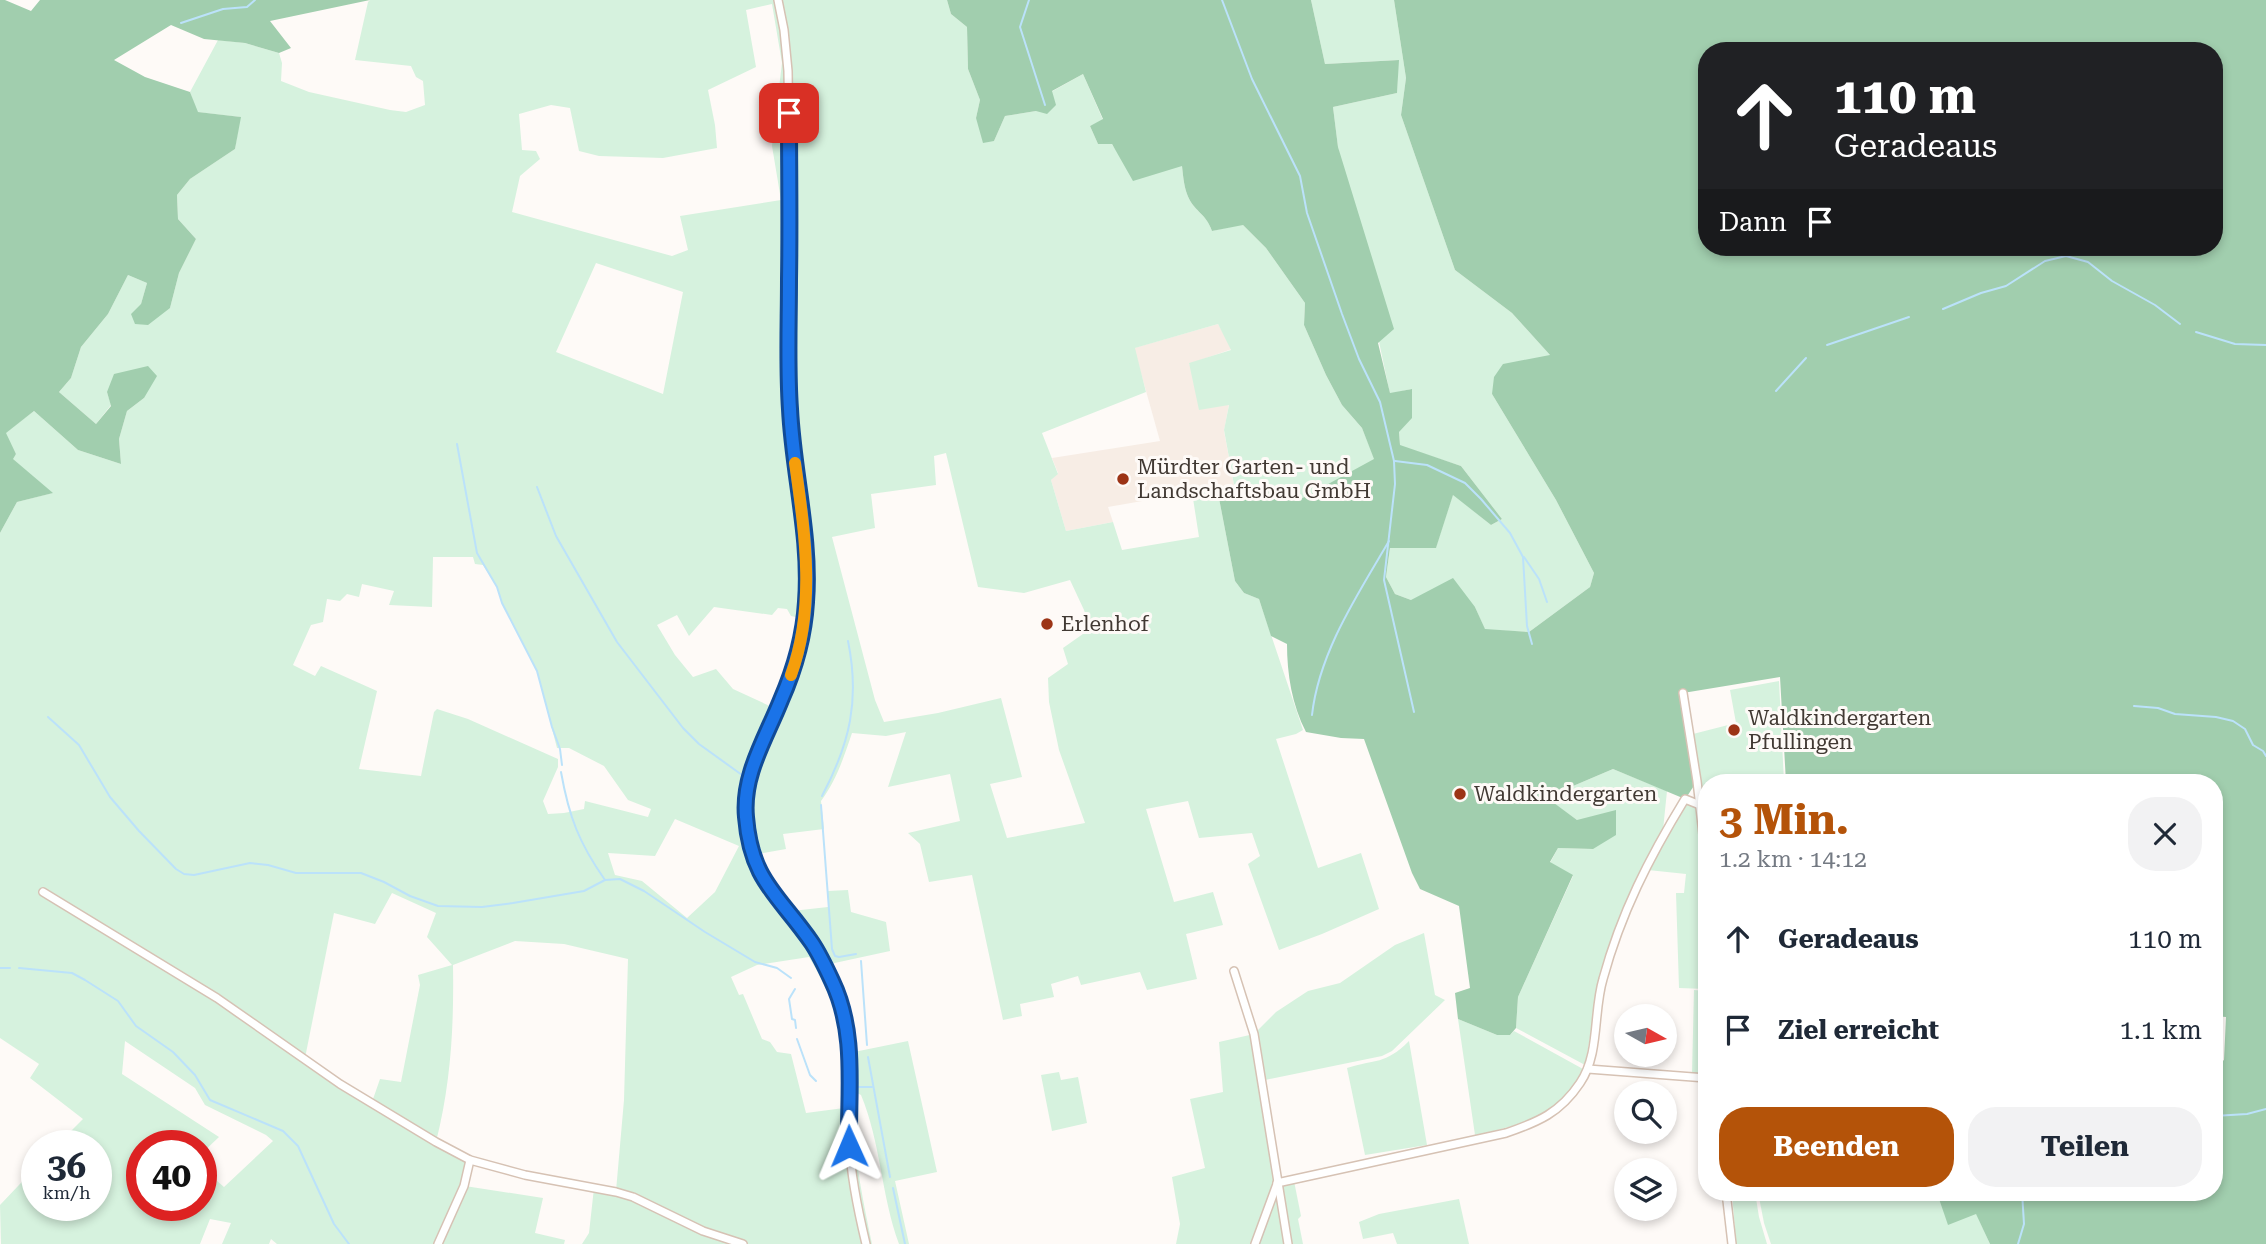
<!DOCTYPE html>
<html lang="de">
<meta charset="utf-8">
<style>
:root{--surface:#fff;--page:#f2f2f3;--text:#1f2937;--muted:#747a83;--accent:#b45309}
body{margin:0;font-family:"Roboto Serif",serif;background:var(--page);color:var(--text);height:100vh;display:flex;flex-direction:column;font-size:26px;white-space:nowrap}
*{box-sizing:border-box;margin:0}
p{font-size:23px;color:var(--muted)}
.icon{flex:none;width:38px;height:38px;fill:none;stroke:currentColor;stroke-width:2;stroke-linecap:round;stroke-linejoin:round}
.map{position:relative;flex:1;overflow:hidden}
.details{position:absolute;left:1698px;top:774px;width:525px;height:427px;display:flex;flex-direction:column;background:var(--surface);border-radius:28px;box-shadow:0 4px 10px #0003}
.details>*{flex:none}
.banner{position:absolute;left:1698px;top:42px;width:525px;height:214px;border-radius:28px;box-shadow:0 4px 10px #0003;background:#202124;color:#fff;overflow:hidden}
.needle{width:46px;rotate:98deg}
.controls{position:absolute;left:1614px;top:1004px;display:grid;gap:14px}
.controls a{display:grid;place-items:center;width:63px;height:63px;border-radius:50%;background:var(--surface);box-shadow:0 4px 10px #0003;font-size:35px}
.speed{position:absolute;left:21px;top:1130px;display:flex;gap:14px;font-size:35px;font-weight:700;text-align:center}
.speed>*{display:grid;place-content:center;width:91px;height:91px;border-radius:50%;background:var(--surface);box-shadow:0 4px 10px #0003;line-height:1}
.speed small{font-size:18px;font-weight:400}
.speed .limit{border:10px solid #d22;background:#fff;color:#111}
.pin{position:absolute;display:grid;place-items:center;width:60px;height:60px;color:#fff;margin:-30px;border-radius:14px;box-shadow:0 4px 10px #0006}
.me{position:absolute;width:77px;margin:-38px;rotate:359deg;stroke-linejoin:round;filter:drop-shadow(0 0 5px #0008)}
.turn{display:flex;align-items:center;gap:24px;height:147px;padding:0 21px;font-size:32px}
.turn .icon{width:91px;height:91px;stroke-width:2.5}
.turn b{display:block;font-size:49px;line-height:60px}
.then{display:flex;align-items:center;height:66px;padding:0 21px;background:#0003;gap:14px;font-size:26px}
.round{display:grid;place-items:center;flex:none;width:74px;height:74px;border-radius:28px;background:var(--page)}
.headline{display:flex;align-items:center;justify-content:space-between;height:119px;padding:0 21px}
h1{font-size:42px;font-weight:700;line-height:52px;color:var(--accent)}
.action{display:flex;gap:14px;margin-top:auto;padding:14px 21px}
.action a{flex:1;height:80px;border-radius:28px;background:var(--accent);color:#fff;font-size:28px;font-weight:700;line-height:80px;text-align:center}
.action a+a{background:var(--page);color:var(--text)}
ul{padding:0;list-style:none}
li{display:flex;align-items:center;gap:21px;height:91px;padding:0 21px}
li div{flex:1}
li b{display:block;font-size:26px}
li em{font-style:normal}
.map>svg:first-child{display:block}
.built{fill:#f7ede5}
.green{fill:#d6f2de;fill-rule:evenodd}
.forest{fill:#a1ceae;fill-rule:evenodd}
.lines{fill:none;stroke-linecap:round;stroke-linejoin:round}
.stream{stroke:#bbe2fa;stroke-width:2}
.minor-casing{stroke:#d6c2b4;stroke-width:10}
.minor{stroke:#fff;stroke-width:7}
.route-casing{stroke:#114b97;stroke-width:18}
.route{stroke:#1a73e8;stroke-width:12}
.slow{stroke:#f59e0b;stroke-width:12}
.poi-dot{fill:#9c3416;stroke:#fefaf7;stroke-width:2.5}
.labels{text-anchor:middle;stroke-width:6;stroke-linejoin:round;paint-order:stroke}
.poi-label{font-size:21px;fill:#413933;stroke:#fefaf7;text-anchor:start}
</style>
<div class="map">
<svg width="2266" height="1244" viewBox="0 0 2266 1244">
<rect width="100%" height="100%" fill="#fefaf7"/>
<polygon class="built" points="1218,324 1232,349 1189,364 1229,404 1224,431 1234,485 1108,507 1113,522 1066,531 1051,480 1058,473 1052,458 1160,441 1134,348"/>
<g class="green">
<path d="M370 0H947L951 14 967 27 968 69 980 100 976 118 994 141 1005 116 1036 111 1051 92 1083 74 1103 120 1090 126 1098 144 1111 143 1122 159 1182 166C1183 175 1184 186 1187 194 1193 211 1206 213 1212 231L1242 224 1266 248 1305 303 1304 325 1326 375 1342 405 1362 428 1375 460 1297 501 1270 488 1234 485 1224 430 1229 405 1199 410 1189 363 1231 350 1218 324 1135 348 1146 392 1042 433 1058 474 1051 480 1066 531 1113 522 1122 550 1199 537 1192 492 1217 488 1235 581 1244 593 1259 599 1303 730 1296 734 1276 739 1318 868 1361 853 1379 909 1322 934 1279 950 1248 864 1260 856 1252 833 1199 838 1188 801 1146 809 1174 902 1213 892 1223 925 1186 934 1197 979 1147 990 1140 972 1081 985 1078 976 1051 984 1054 997 1020 1004 1022 1016 1003 1020 972 875 929 882 920 844 908 833 960 821 950 774 888 787 906 732 886 736 852 733C844 757 836 781 821 801L824 829 783 834 786 849 757 854 770 880 792 911 828 907V891L848 890 851 912 886 922 890 951 830 964C842 993 850 1020 854 1052L908 1041 937 1172 895 1181 909 1244H899C881 1195 881 1143 861 1095L855 1092C850 1142 862 1195 872 1244H582L589 1233 594 1188 616 1191 624 1100 628 959 564 944 515 941 453 965C454 1026 451 1083 436 1142L470 1160 465 1186 543 1198 535 1233 565 1240 564 1244H277L271 1239 269 1244H222L231 1223 210 1219 200 1244H1L0 1205 37 1166V1206H96V1146H56L83 1119 30 1078 39 1064 0 1038V533L17 502 52 493 12 459 16 454 5 433 34 411 78 450 121 464 119 439 127 411 144 398 107 392 111 405 96 424 59 392 71 378 81 347 108 314 128 275 147 283 141 304 170 308 179 273 196 239 178 219 177 195 190 179 235 149 240 117 197 112 190 92 218 40 245 43 279 53 282 63 281 81 309 92 390 110 406 112 425 105 423 81 416 77 411 66 355 60 368 2ZM772 4 782 63 772 146 781 200 680 216 688 250 672 256 512 212 520 176 540 159 536 151 522 150 519 114 551 105 570 108 579 151 599 156 663 158 717 148 715 125 708 90 756 67 746 10ZM596 263 683 292 663 394 556 352ZM946 453 978 587 1024 593 1070 580 1084 610 1090 629 1063 648 1068 664 1048 678 1049 702 1059 750 1085 823 1007 838 990 784 1022 777 1001 698 938 713 884 722 875 700 832 537 875 528 871 494 936 485 934 456ZM433 557H473L475 564 483 565 497 587 502 603 537 671 557 748H569L604 766 628 800 651 809 648 817 585 801 584 809 564 813 548 814 543 801 558 767V759L468 719 437 709 434 712 421 776 359 769 377 691 321 666 315 676 293 665 311 625 323 622 327 599 340 601 347 594 359 597 362 584 394 591 389 605 432 607ZM714 607 772 615 778 608 787 609 791 616 800 618C796 650 787 679 774 708L733 689 716 669 693 677 675 655 657 625 677 615 689 636ZM675 819 739 846 715 892 687 918 642 881 615 875 608 853 655 856ZM392 893 436 913 427 937 452 965 418 975 420 985 401 1082 380 1079 372 1102 305 1058 334 913 375 924ZM809 957C822 978 841 1018 843 1042 845 1064 845 1086 844 1108L806 1113 791 1054 777 1052 770 1042 762 1039 743 994 739 995 731 977 757 965ZM125 1041 195 1088 205 1105 266 1135 273 1141 224 1187 201 1167V1206H142V1146H201V1154L219 1137 122 1074Z"/>
<polygon points="1311,0 1394,0 1406,78 1401,115 1455,270 1512,313 1551,356 1492,394 1556,500 1594,573 1590,587 1529,632 1485,630 1475,607 1411,600 1395,594 1386,577 1390,548 1436,547 1453,494 1491,525 1502,519 1461,466 1400,446 1399,432 1411,389 1390,394 1338,147 1333,107 1397,93 1398,60 1325,64"/>
<polygon points="1779,681 1784,782 1706,782 1706,832 1693,734 1736,723 1730,690"/>
<polygon points="1613,769 1667,791 1663,830 1631,892 1600,981 1585,1065 1516,1028 1518,997 1573,876 1550,863 1558,848 1593,849 1577,820 1553,803 1566,789"/>
<polygon points="1685,805 1693,805 1700,813 1706,872 1706,989 1679,988 1676,893 1684,893 1686,874 1648,870"/>
<polygon points="1424,933 1435,995 1445,1000 1392,1051 1382,1056 1265,1080 1257,1031 1276,1012 1308,991 1340,983 1395,945"/>
<polygon points="1694,990 1706,991 1706,1074 1692,1074"/>
<path d="M1458 1019 1497 1035H1510L1514 1031 1583 1069C1563 1114 1519 1126 1475 1135Z"/>
<polygon points="1254,1034 1288,1244 1176,1244 1180,1224 1172,1177 1205,1168 1190,1099 1223,1092 1219,1042"/>
<path d="M1409 1041 1427 1145 1365 1155 1347 1068C1375 1059 1385 1065 1409 1041Z"/>
<polygon points="1059,1072 1061,1080 1078,1077 1087,1123 1052,1131 1041,1075"/>
<polygon points="1294,1181 1301,1216 1298,1219 1303,1244 1291,1244 1281,1187 1284,1184"/>
<polygon points="1732,1192 1755,1192 1759,1217 1767,1244 1736,1244"/>
<polygon points="1758,1192 1937,1192 1976,1213 1990,1244 1771,1244 1764,1223"/>
<polygon points="1459,1199 1469,1244 1397,1244 1393,1233 1363,1239 1359,1222 1379,1214"/>
</g>
<g class="forest">
<polygon points="0,0 5,0 31,11 40,0 370,0 270,21 291,48 279,53 245,43 204,39 171,25 114,60 145,77 190,92 198,112 241,117 235,149 190,179 177,195 178,219 196,239 179,273 170,308 148,325 135,324 131,314 141,304 147,283 128,275 108,314 81,347 71,378 59,392 96,424 111,406 107,392 114,374 148,366 157,376 144,398 127,411 119,439 121,464 78,450 34,411 6,433 16,454 13,459 53,493 17,502 0,533"/>
<path d="M947 0H1311L1325 64 1399 60 1397 93 1333 107 1338 147 1394 329 1378 343 1390 393 1412 389V418L1399 432 1400 445 1461 466 1502 519 1491 525 1453 495 1436 548H1390L1386 577 1395 594 1411 600 1453 578 1475 607 1485 629 1529 632 1590 587 1594 573 1556 500 1492 394 1494 377 1503 364 1550 355 1512 313 1455 270 1401 115 1406 78 1394 0H2266V1244H1990L1976 1214 1948 1225 1937 1193 1916 1194 1914 1192H2214V1068L2224 1060 2226 1017 2214 1016V782H1786L1780 677 1683 693 1697 781 1686 798 1685 799 1613 769 1566 789 1554 803 1577 820 1616 810V835L1593 849 1558 848 1550 862 1573 875 1518 997 1516 1028 1510 1035H1497L1458 1019 1455 993 1470 988 1459 906 1420 889 1412 873 1364 739 1341 738 1306 732C1292 705 1287 674 1287 644L1271 636 1259 599 1244 593 1235 581 1217 488 1234 485 1270 488 1297 501 1374 459 1362 428 1342 405 1326 375 1304 325 1305 303 1266 248 1243 225 1212 231C1206 213 1193 211 1187 194 1184 186 1183 175 1182 166L1133 181 1112 144H1098L1090 126 1103 119 1083 74 1052 91 1056 105 1047 114 1036 111 1005 116 994 141 983 143 976 118 980 100 968 69 967 27 951 14ZM1706 51H2214V247H1706Z"/>
</g>
<g class="lines">
<g class="stream">
<polyline points="1029,0 1020,27 1045,105"/>
<polyline points="1222,0 1252,79 1300,176 1307,213 1342,314 1359,359 1380,402 1394,461 1395,484 1384,580 1414,712"/>
<polyline points="181,23 223,9 247,7 255,0"/>
<polyline points="1943,309 1981,293 2006,286 2045,261 2066,256 2088,262 2112,281 2155,305 2180,324"/>
<polyline points="2196,332 2235,344 2266,345"/>
<polyline points="1827,345 1909,317"/>
<polyline points="1776,391 1806,358"/>
<polyline points="457,444 477,553 497,587 502,603 537,671 552,727 560,749 562,765"/>
<polyline points="1395,461 1427,465 1465,483 1481,499 1510,533 1523,557 1527,626 1532,644"/>
<polyline points="537,487 556,536 617,642 683,728 699,744 742,775"/>
<polyline points="1524,557 1539,579 1547,602"/>
<polyline points="2134,706 2158,708 2175,714 2216,717 2233,721 2245,729 2253,745 2263,751 2266,756"/>
<path d="M1312 715C1319 652 1358 594 1389 541"/>
<polyline points="48,717 79,745 110,797 139,831 176,869 184,874 194,875 250,863 268,865 296,873 361,873 384,882 410,896 438,906 482,907 513,903 584,891 605,880 620,879 644,891 705,932 755,962 777,968 791,978"/>
<path d="M561 772C569 817 579 843 605 880"/>
<path d="M822 796C850 743 860 700 848 641"/>
<polyline points="821,805 832,949 835,956 839,957 856,954"/>
<polyline points="861,961 867,1045"/>
<polyline points="0,968 10,968"/>
<polyline points="19,968 72,973 85,980 118,1001 136,1026 173,1052 195,1075 210,1100 283,1131 298,1146 334,1224 349,1244"/>
<polyline points="795,989 789,999 792,1019 795,1020 796,1028"/>
<polyline points="797,1039 810,1075 816,1081"/>
<polyline points="868,1057 890,1177"/>
<polyline points="859,1087 872,1087"/>
<polyline points="2214,1116 2247,1114 2266,1109"/>
<polyline points="893,1188 905,1244"/>
<polyline points="1259,1244 1266,1225"/>
<polyline points="2018,1244 2024,1224 2022,1192"/>
</g>
<g class="minor-casing">
<g id="minor">
<path d="M778 0 784 30 788 71C789 134 790 197 789 260 789 304 787 349 789 394 791 463 811 531 806 600 804 628 799 657 788 683 772 726 743 768 746 815 749 892 808 920 834 985 854 1037 847 1088 849 1142 851 1176 858 1211 866 1244"/>
<polyline points="1683,693 1697,781 1706,861"/>
<polyline points="43,892 217,998 340,1084 436,1142 470,1160 525,1175 616,1192 633,1197 703,1231 743,1244"/>
<polyline points="1234,971 1254,1034 1288,1244"/>
<polyline points="1588,1069 1706,1078"/>
<path d="M1277 1183 1506 1133C1538 1122 1560 1113 1580 1083 1600 1054 1593 1012 1603 979 1621 913 1649 858 1685 799L1700 805"/>
<polyline points="1726,1192 1732,1244"/>
<polyline points="438,1244 464,1186 470,1160"/>
<polyline points="1255,1244 1277,1184"/>
</g>
</g>
<use href="#minor" class="minor"/>
</g>
<g class="lines">
<g class="route-casing">
<path id="route" d="M789 113C789 169 790 224 789 280 789 323 787 366 790 409 793 473 811 537 806 602 804 636 795 668 781 700 766 738 742 775 746 817 751 881 779 895 812 943 820 955 826 968 832 981 857 1033 848 1091 849 1146"/>
</g>
<use href="#route" class="route"/>
<path class="slow" d="M791 675C816 606 805 534 795 463"/>
</g>
<g class="poi-dot">
<circle cx="1123" cy="479" r="7"/>
<circle cx="1047" cy="624" r="7"/>
<circle cx="1734" cy="730" r="7"/>
<circle cx="1460" cy="794" r="7"/>
</g>
<g class="labels">
<g class="poi-label">
<text x="1137" y="474">Mürdter Garten- und<tspan x="1137" dy="24">Landschaftsbau GmbH</tspan></text>
<text x="1061" y="631">Erlenhof</text>
<text x="1748" y="725">Waldkindergarten<tspan x="1748" dy="24">Pfullingen</tspan></text>
<text x="1474" y="801">Waldkindergarten</text>
</g>
</g>
</svg>
<div class="controls">
<a><svg class="needle" viewBox="-14 -14 28 28"><path d="M0-13l5 13h-10z" fill="#e53935"/><path d="M0 13l5-13h-10z" fill="#747a83"/></svg></a>
<a><svg class="icon" aria-label="search" viewBox="0 0 24 24"><circle cx="10" cy="10" r="6"/><path d="M15 15l6 6"/></svg></a>
<a><svg class="icon" aria-label="layers" viewBox="0 0 24 24"><path d="M12 4l9 5-9 5-9-5zM3 14l9 5 9-5"/></svg></a>
</div>
<div class="speed"><div>36<small>km/h</small></div><div class="limit">40</div></div>
<div class="pin" style="left:789px;top:113px;background:#d93025"><svg class="icon" aria-label="arrive" viewBox="0 0 24 24"><path d="M6 21V4h12l-3 4 3 4H6"/></svg></div>
<svg class="me" style="left:849px;top:1146px" viewBox="-20 -20 40 40"><path d="M0-17L14 15 0 8-14 15z" fill="#1a73e8" stroke="#fff" stroke-width="4"/></svg>
<div class="banner">
<div class="turn"><svg class="icon" aria-label="ahead" viewBox="0 0 24 24"><path d="M12 20V5M6 11l6-6 6 6"/></svg><div><b>110 m</b>Geradeaus</div></div>
<div class="then">Dann<svg class="icon" aria-label="arrive" viewBox="0 0 24 24"><path d="M6 21V4h12l-3 4 3 4H6"/></svg></div>
</div>
<section class="details">
<div class="headline"><div><h1>3 Min.</h1><p>1.2 km · 14:12</p></div><a class="round"><svg class="icon" aria-label="close" viewBox="0 0 24 24"><path d="M6 6l12 12M18 6L6 18"/></svg></a></div>
<ul>
<li><svg class="icon" aria-label="ahead" viewBox="0 0 24 24"><path d="M12 20V5M6 11l6-6 6 6"/></svg><div><b>Geradeaus</b></div><em>110 m</em></li>
<li><svg class="icon" aria-label="arrive" viewBox="0 0 24 24"><path d="M6 21V4h12l-3 4 3 4H6"/></svg><div><b>Ziel erreicht</b></div><em>1.1 km</em></li>
</ul>
<div class="action"><a>Beenden</a><a>Teilen</a></div>
</section>
</div>
